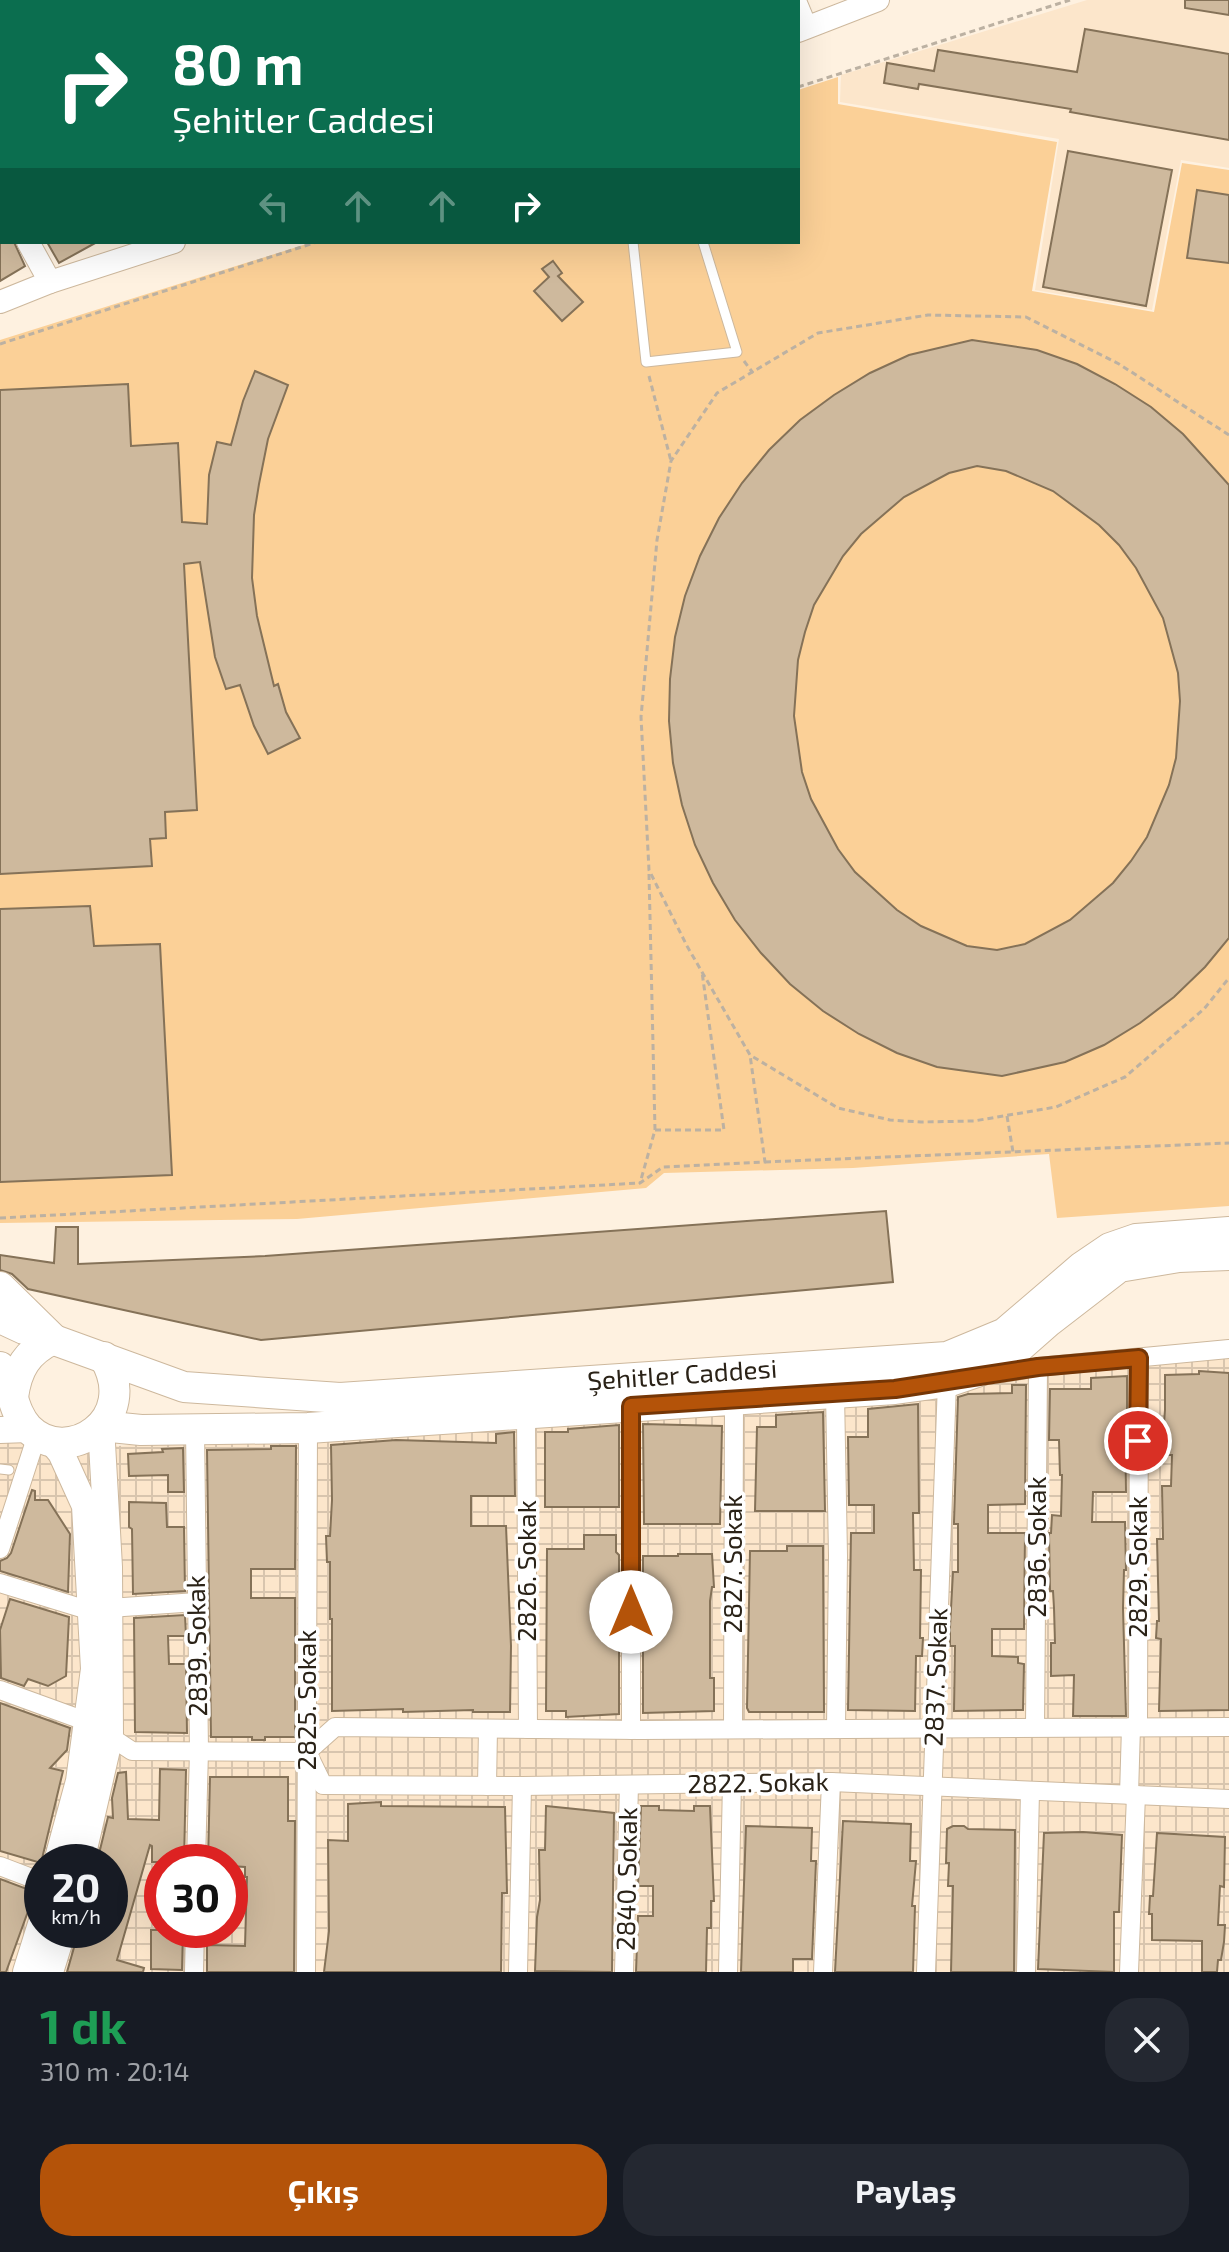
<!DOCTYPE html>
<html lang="tr">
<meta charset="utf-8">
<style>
:root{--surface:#171b24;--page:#242831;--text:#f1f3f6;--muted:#9ea1a6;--accent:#b45309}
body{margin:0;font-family:"Exo 2",sans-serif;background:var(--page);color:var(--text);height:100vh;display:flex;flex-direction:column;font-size:30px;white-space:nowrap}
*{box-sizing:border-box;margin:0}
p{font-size:26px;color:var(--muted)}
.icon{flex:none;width:44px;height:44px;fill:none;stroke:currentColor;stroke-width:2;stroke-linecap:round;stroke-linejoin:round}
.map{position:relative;height:1972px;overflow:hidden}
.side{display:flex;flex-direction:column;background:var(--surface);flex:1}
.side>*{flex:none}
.top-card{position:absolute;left:0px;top:0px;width:800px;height:244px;box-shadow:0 8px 32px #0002;background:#0b6e4f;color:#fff;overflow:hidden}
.speed{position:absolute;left:24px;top:1844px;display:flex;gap:16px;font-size:40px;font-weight:700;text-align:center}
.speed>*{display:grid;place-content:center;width:104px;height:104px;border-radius:50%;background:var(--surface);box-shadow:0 8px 32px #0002;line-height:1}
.speed small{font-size:20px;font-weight:400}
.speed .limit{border:12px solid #d22;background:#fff;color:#111}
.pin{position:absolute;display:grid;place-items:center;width:68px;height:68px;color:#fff;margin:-34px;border:4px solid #fff;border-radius:50%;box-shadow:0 2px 8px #0007}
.me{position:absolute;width:88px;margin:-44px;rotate:0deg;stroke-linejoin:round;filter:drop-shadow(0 0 6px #0008)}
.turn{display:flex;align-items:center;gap:28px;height:168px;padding:0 40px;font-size:36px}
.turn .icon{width:104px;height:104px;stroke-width:2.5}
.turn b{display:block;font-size:56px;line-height:68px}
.lanes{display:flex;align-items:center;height:76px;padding:0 40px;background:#0003;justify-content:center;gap:40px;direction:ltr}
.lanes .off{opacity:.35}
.round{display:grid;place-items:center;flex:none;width:84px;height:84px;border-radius:32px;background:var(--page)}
.headline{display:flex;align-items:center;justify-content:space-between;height:136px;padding:0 40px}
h1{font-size:48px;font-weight:700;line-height:60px;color:#1e9e55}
.primary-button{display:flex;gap:16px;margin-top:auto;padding:16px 40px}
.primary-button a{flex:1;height:92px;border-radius:32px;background:var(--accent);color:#fff;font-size:32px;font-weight:700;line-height:92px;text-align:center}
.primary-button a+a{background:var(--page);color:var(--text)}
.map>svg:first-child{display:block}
.built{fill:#fce6cb}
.industrial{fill:url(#industrial-grid);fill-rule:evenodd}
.park{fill:#fbd097}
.building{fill:#ceb99d;stroke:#857258;stroke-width:2;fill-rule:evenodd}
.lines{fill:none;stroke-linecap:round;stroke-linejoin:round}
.service-casing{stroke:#cdb89d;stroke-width:11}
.minor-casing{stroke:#cdb89d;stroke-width:20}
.tertiary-casing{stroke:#cdb89d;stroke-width:24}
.secondary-casing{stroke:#cdb89d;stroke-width:28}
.primary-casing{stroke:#cdb89d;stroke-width:32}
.path{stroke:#bcb1a2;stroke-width:3;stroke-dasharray:6 4;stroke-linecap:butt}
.service{stroke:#fff;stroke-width:9}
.minor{stroke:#fff;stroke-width:18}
.tertiary{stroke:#fff;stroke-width:22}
.secondary{stroke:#fff;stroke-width:26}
.primary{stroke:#fff;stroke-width:30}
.route-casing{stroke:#753606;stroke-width:20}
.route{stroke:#b45309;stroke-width:14}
.labels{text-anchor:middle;stroke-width:7;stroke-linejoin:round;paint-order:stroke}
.street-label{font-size:26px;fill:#2a2217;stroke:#fff}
</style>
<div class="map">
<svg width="1229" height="1972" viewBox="0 0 1229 1972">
<defs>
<pattern id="industrial-grid" width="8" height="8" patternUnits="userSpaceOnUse" patternTransform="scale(2)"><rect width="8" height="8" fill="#fce6cb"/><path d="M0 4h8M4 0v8" fill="none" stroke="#d8c5ae"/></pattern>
</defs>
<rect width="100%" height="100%" fill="#fef1e0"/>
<polygon class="built" points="1087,0 1229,0 1229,168 1181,160 1152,310 1035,290 1059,139 840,102 841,75"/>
<path class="industrial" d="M1229 1347V1972H0V1434L118 1446ZM42 1862H110V1930H42ZM162 1862H230V1930H162Z"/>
<polygon class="park" points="838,77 838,104 1057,142 1032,291 1154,312 1182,163 1229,170 1229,1206 1057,1218 1049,1154 853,1168 664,1173 646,1188 297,1219 0,1223 0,340 313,242 798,242 798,90"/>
<g class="building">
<polygon points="1185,0 1229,0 1229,15 1185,8"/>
<polygon points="1085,29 1229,54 1229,140 1070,112 1071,109 919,84 918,89 884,83 887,63 934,71 938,50 1077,72"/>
<polygon points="1068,151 1172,170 1146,306 1043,287"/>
<polygon points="1197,190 1229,195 1229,263 1187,258"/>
<polygon points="0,242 14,242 25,266 0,281"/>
<polygon points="47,242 97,242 59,263"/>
<polygon points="553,261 562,273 558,276 583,302 562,321 534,291 549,277 542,269"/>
<path d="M972 340 1037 350 1077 364 1115 384 1151 407 1183 434 1229 485V938L1205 967 1174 997 1140 1023 1104 1045 1065 1062 1002 1076 937 1067 897 1053 859 1034 823 1011 790 984 761 953 735 920 713 883 695 845 682 805 673 763 669 721 670 679 675 637 685 596 700 556 719 518 742 483 769 450 800 420 834 395 870 373 909 355ZM977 466 1006 471 1053 491 1099 525 1119 545 1136 568 1163 618 1178 673 1180 701 1176 758 1169 785 1147 837 1131 861 1113 883 1070 920 1025 944 997 950 967 946 921 926 897 910 855 872 838 849 811 799 802 772 794 716 798 660 805 632 814 605 843 556 861 534 904 497 949 473Z"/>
<polygon points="255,371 288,385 268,439 259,484 254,515 252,578 257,616 274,686 278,684 286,712 300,738 268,754 254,726 240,685 226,689 215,657 200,562 184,564 197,810 165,812 166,838 150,839 152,866 0,874 0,390 128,384 131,446 178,443 182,522 207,524 209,475 217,442 231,445 243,401"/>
<polygon points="90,906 94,946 160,944 172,1175 0,1182 0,909"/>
<polygon points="886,1211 893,1282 261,1340 28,1289 12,1274 0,1270 0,1255 54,1263 56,1227 78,1227 78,1264 265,1256"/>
<polygon points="1199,1371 1229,1373 1229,1710 1159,1711 1161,1639 1156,1638 1157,1621 1159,1621 1157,1539 1163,1539 1162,1486 1171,1486 1172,1455 1160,1455 1160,1436 1163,1436 1165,1410 1165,1375 1199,1374"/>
<polygon points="1127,1376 1127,1413 1125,1413 1126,1492 1093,1492 1092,1522 1125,1522 1126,1570 1124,1570 1123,1608 1126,1716 1073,1716 1074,1675 1051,1676 1051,1643 1055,1643 1054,1608 1053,1591 1050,1591 1049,1533 1051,1533 1052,1515 1061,1516 1062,1475 1060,1475 1059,1440 1049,1440 1050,1389 1091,1389 1091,1378"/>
<polygon points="1012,1385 1026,1385 1025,1504 988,1505 988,1533 1025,1533 1024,1629 992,1629 992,1656 1018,1657 1018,1663 1024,1664 1023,1710 954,1711 955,1646 950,1646 950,1627 953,1572 958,1572 958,1524 954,1524 954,1522 958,1397 968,1394 1012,1393"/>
<polygon points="918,1404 919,1513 913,1513 914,1570 921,1570 920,1638 923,1638 922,1656 916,1656 915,1711 848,1710 851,1533 874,1533 874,1505 849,1505 848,1437 868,1437 868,1409"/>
<polygon points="823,1412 825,1511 755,1511 757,1427 776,1427 776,1415"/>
<polygon points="643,1424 722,1426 720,1524 644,1524"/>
<polygon points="619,1425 619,1507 545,1507 545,1432 568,1432 568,1429"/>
<polygon points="514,1432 515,1496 471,1496 471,1526 506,1526 511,1646 510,1712 473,1712 473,1710 403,1712 403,1709 332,1711 332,1619 330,1619 330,1562 327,1562 326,1536 330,1536 332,1500 331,1445 396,1440 496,1443 496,1434"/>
<polygon points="271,1446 296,1446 295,1569 251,1569 251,1598 295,1598 295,1737 265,1737 265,1740 252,1740 252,1737 211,1737 207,1450 271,1449"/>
<polygon points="183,1448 184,1492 168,1492 168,1475 129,1476 128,1454 163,1452 162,1449"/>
<polygon points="32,1490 35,1491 35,1500 48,1500 70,1534 68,1592 0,1571 0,1561 7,1558 11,1553"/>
<polygon points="129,1502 166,1503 167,1527 184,1527 185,1591 133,1594 132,1529 129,1527"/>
<polygon points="584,1535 616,1535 616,1552 619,1555 619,1714 566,1717 566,1711 546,1711 547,1549 584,1549"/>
<polygon points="787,1546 823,1546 824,1712 749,1712 747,1708 750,1551 787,1551"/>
<polygon points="678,1554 712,1554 714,1587 712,1587 710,1601 710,1678 714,1678 714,1711 643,1713 643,1556 678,1556"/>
<polygon points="10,1599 69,1617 66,1676 48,1686 28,1679 24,1686 1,1678 0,1630"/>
<polygon points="185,1615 186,1636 168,1636 169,1664 186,1664 187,1733 135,1732 134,1618"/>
<polygon points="0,1703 70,1728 67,1750 50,1768 63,1771 41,1863 0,1851"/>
<polygon points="160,1769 186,1770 184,1862 152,1862 152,1846 150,1845 117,1960 144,1968 143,1972 67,1972 79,1930 110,1930 110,1862 97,1862 108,1817 113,1818 112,1798 118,1773 126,1772 128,1819 159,1820"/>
<polygon points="210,1777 288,1777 288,1821 295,1821 294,1972 207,1972 207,1945 245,1946 247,1877 245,1877 245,1867 230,1866 230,1862 208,1862"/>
<polygon points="381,1802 381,1806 505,1807 507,1893 502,1893 501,1972 324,1972 329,1931 328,1840 348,1841 348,1804"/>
<polygon points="546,1806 614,1813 612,1972 535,1971 537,1917 540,1900 539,1850 545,1850"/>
<polygon points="641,1806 659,1806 659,1810 694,1811 694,1806 710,1806 714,1901 711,1901 711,1928 707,1928 706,1972 636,1972 638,1916 653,1916 653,1886 638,1886"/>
<polygon points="843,1821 911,1824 910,1861 916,1861 912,1906 915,1906 913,1972 835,1972"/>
<polygon points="746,1826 812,1828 811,1861 816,1861 812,1959 793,1959 793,1972 741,1972"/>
<polygon points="953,1826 964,1826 968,1829 1015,1830 1014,1972 951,1972 953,1886 948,1886 949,1863 946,1863 947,1829"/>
<polygon points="1083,1832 1122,1835 1119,1912 1114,1912 1114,1972 1038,1969 1044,1833"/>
<polygon points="1157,1833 1225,1837 1224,1887 1220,1886 1218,1925 1225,1925 1224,1942 1221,1960 1218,1960 1217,1972 1202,1972 1202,1941 1152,1940 1152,1914 1149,1914 1150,1896 1153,1896"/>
<polygon points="0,1879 35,1892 6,1972 0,1972"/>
<polygon points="151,1930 183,1930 182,1970 151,1969"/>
</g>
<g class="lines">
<g class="service-casing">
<g id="service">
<polyline points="633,242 646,362 737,352 703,242"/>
<polyline points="0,1469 9,1470"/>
</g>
</g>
<g class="minor-casing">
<g id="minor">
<polyline points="22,0 23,2"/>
<polyline points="156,0 157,2"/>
<polyline points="287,0 288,2"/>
<polyline points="417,0 418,2"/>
<polyline points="551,0 552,2"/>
<polyline points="676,0 677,2"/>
<polyline points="244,2 249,0"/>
<polyline points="798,3 808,27"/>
<polyline points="0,128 2,127"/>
<polyline points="991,1375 1038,1367 1229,1349"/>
<polyline points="835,1393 838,1556 836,1728"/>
<polyline points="526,1413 528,1729"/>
<polyline points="195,1429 199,1751 196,1862"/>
<polyline points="0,1549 37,1435"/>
<polyline points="0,1583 91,1611 109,1608 197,1602"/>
<polyline points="0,1690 88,1722 132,1751 307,1752 335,1727 640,1730 1229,1727"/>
<polyline points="1035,1727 1038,1367"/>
<polyline points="1138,1727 1139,1358"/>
<polyline points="733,1729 734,1400"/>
<polyline points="631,1730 631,1406"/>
<polyline points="307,1752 323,1785 522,1786 831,1782 1229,1799"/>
<polyline points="487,1786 488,1729"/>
<polyline points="1129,1795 1131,1727"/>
<polyline points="0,1866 42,1882"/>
<polyline points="194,1972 195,1930"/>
<polyline points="306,1972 308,1428"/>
<polyline points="518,1972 522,1786"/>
<polyline points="624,1972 629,1785"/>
<polyline points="728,1972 732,1782"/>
<polyline points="823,1972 831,1782"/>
<polyline points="926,1972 947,1382 954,1381"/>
<polyline points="1026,1972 1030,1791"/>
<polyline points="1129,1972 1136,1795"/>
</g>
</g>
<g class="tertiary-casing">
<g id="tertiary">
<polyline points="798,31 878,0"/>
<polyline points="0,190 2,194"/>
<polyline points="28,242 50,282"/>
<polyline points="0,302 50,282 174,242"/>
</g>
</g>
<g class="secondary-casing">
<g id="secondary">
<polyline points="0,1430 29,1429"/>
<polyline points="51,1441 61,1453 85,1506 94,1669 79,1781 57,1862"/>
<polyline points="81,1862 110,1736 109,1567 101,1426"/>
<polyline points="26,1972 42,1921"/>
<polyline points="50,1972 63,1930"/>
</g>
</g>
<g class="primary-casing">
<g id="primary">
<path d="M0 1287 53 1339C27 1352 17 1368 13 1397"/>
<path id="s1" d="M0 1318 24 1329 184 1387 340 1398 947 1357 1005 1333 1082 1267 1110 1248 1136 1239 1229 1232"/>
<path d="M0 1367C13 1386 12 1411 28 1428 67 1468 142 1420 104 1357"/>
<polyline points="101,1426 141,1430 308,1428 895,1389 947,1382 1000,1364 1049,1321 1119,1267 1179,1257 1229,1255"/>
</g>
</g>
<g class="path">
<polyline points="798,87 1070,0"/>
<polyline points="0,344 317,242"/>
<polyline points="744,361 753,373"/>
<polyline points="649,376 671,461"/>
<polyline points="1229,435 1119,364 1026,317 928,315 818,333 717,393 671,461 657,540 641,717 649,870 687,946 750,1055 838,1108 890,1120 921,1122 974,1121 1056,1107 1125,1077 1204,1009 1229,978"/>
<polyline points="649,874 655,1130 640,1183 663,1167 765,1162 750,1055"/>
<polyline points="1007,1116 1013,1152"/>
<polyline points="655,1130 724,1130 702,972"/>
<polyline points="765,1162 1229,1143"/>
<polyline points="0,1218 640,1183"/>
</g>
<use href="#service" class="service"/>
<use href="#minor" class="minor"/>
<use href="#tertiary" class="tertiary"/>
<use href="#secondary" class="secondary"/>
<use href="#primary" class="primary"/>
</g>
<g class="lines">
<g class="route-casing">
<polyline id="route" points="631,1612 631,1406 895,1389 1038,1367 1139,1358 1138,1441"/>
</g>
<use href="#route" class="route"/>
</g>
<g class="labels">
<g class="street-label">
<text dy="9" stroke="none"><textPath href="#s1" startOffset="696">Şehitler Caddesi</textPath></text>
<text transform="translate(1037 1547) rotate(-90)" y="9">2836. Sokak</text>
<text transform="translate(733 1564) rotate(-90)" y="9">2827. Sokak</text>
<text transform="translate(1138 1567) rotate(-90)" y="9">2829. Sokak</text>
<text transform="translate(527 1571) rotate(-90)" y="9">2826. Sokak</text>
<text transform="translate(197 1646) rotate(-91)" y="9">2839. Sokak</text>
<text transform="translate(936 1677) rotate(-88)" y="9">2837. Sokak</text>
<text transform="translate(307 1700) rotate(-90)" y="9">2825. Sokak</text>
<text transform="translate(758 1783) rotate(-1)" y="9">2822. Sokak</text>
<text transform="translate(627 1879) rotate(-89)" y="9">2840. Sokak</text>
</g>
</g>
</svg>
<div class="speed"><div>20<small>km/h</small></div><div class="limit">30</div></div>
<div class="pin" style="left:1138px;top:1441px;background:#d93025"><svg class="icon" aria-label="arrive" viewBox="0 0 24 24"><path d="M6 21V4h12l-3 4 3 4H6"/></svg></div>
<svg class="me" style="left:631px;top:1612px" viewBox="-20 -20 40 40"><circle r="19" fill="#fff"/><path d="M0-13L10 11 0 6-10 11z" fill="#b45309"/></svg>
<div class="top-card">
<div class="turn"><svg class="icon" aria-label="right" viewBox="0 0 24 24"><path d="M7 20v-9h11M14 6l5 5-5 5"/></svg><div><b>80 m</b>Şehitler Caddesi</div></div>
<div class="lanes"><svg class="icon off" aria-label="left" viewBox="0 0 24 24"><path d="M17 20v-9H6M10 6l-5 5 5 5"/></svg><svg class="icon off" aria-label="ahead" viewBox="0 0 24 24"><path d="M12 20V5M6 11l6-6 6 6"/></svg><svg class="icon off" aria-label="ahead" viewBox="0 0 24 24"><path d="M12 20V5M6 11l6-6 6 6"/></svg><svg class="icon" aria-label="right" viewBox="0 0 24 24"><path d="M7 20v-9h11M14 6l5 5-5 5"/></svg></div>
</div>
</div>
<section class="side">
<div class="headline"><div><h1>1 dk</h1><p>310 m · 20:14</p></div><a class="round"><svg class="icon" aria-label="close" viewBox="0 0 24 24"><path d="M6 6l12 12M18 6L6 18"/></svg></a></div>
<div class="primary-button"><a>Çıkış</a><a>Paylaş</a></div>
</section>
